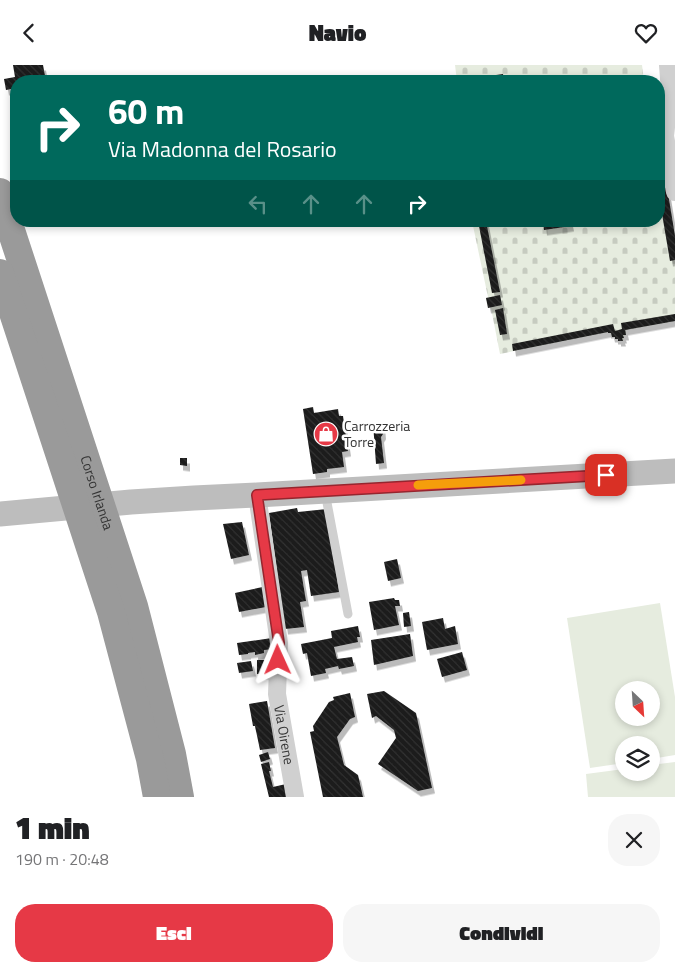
<!DOCTYPE html>
<html lang="it">
<meta charset="utf-8">
<style>
:root{--surface:#fff;--page:#f6f6f6;--text:#202124;--muted:#757577;--accent:#e63946}
body{margin:0;font-family:"Titillium Web",sans-serif;background:var(--page);color:var(--text);height:100vh;display:flex;flex-direction:column;font-size:19px;white-space:nowrap}
*{box-sizing:border-box;margin:0}
p{font-size:16px;color:var(--muted)}
.icon{flex:none;width:28px;height:28px;fill:none;stroke:currentColor;stroke-width:2;stroke-linecap:round;stroke-linejoin:round}
.map{position:relative;height:732px;overflow:hidden}
.sheet{display:flex;flex-direction:column;background:var(--surface);flex:1}
.sheet>*{flex:none}
.banner{position:absolute;left:10px;top:10px;width:655px;height:152px;border-radius:20px;box-shadow:0 2px 8px #0003;background:#00695c;color:#fff;overflow:hidden}
.needle{width:32px;rotate:155deg}
.fabs{position:absolute;left:615px;top:616px;display:grid;gap:10px}
.fabs a{display:grid;place-items:center;width:45px;height:45px;border-radius:50%;background:var(--surface);box-shadow:0 2px 8px #0003;font-size:25px}
.pin{position:absolute;display:grid;place-items:center;width:42px;height:42px;color:#fff;margin:-21px;border-radius:10px;box-shadow:0 2px 8px #0006}
.me{position:absolute;width:55px;margin:-28px;rotate:359deg;stroke-linejoin:round;filter:drop-shadow(0 0 4px #0008)}
.turn{display:flex;align-items:center;gap:18px;height:105px;padding:0 15px;font-size:22px}
.turn .icon{width:65px;height:65px;stroke-width:2.5}
.turn b{display:block;font-size:35px;line-height:42px}
.lanes{display:flex;align-items:center;height:48px;padding:0 15px;background:#0003;justify-content:center;gap:25px;direction:ltr}
.lanes .off{opacity:.35}
.round{display:grid;place-items:center;flex:none;width:52px;height:52px;border-radius:20px;background:var(--page)}
.head{display:flex;align-items:center;justify-content:space-between;height:85px;padding:0 15px}
h1{font-size:30px;font-weight:800;line-height:38px}
.action{display:flex;gap:10px;margin-top:auto;padding:10px 15px}
.action a{flex:1;height:58px;border-radius:20px;background:var(--accent);color:#fff;font-size:20px;font-weight:800;line-height:58px;text-align:center}
.action a+a{background:var(--page);color:var(--text)}
header{display:flex;justify-content:space-between;align-items:center;height:65px;padding:0 15px;background:var(--surface);font-size:22px;font-weight:800}
.map>svg:first-child{display:block}
.cemetery{fill:url(#cemetery-stones)}
.pitch{fill:#e6ecdf;fill-rule:evenodd}
.building{fill:url(#building-back-hatch);filter:url(#shadow)}
.lines{fill:none;stroke-linecap:round;stroke-linejoin:round}
.lane{stroke:#d0d0d0;stroke-width:9}
.street{stroke:#d0d0d0;stroke-width:18}
.secondary{stroke:#bdbdbd;stroke-width:25}
.highway{stroke:#9a9a9a;stroke-width:28}
.route-casing{stroke:#96252e;stroke-width:12}
.route{stroke:#e63946;stroke-width:9}
.slow{stroke:#f59e0b;stroke-width:9}
.labels{text-anchor:middle;stroke-width:5;stroke-linejoin:round;paint-order:stroke}
.poi-label{font-size:14px;fill:#333;stroke:#fff;text-anchor:start}
.street-label{font-size:14px;fill:#333;stroke:#fff}
</style>
<header><svg class="icon" aria-label="back" viewBox="0 0 24 24"><path d="M15 5l-7 7 7 7"/></svg>Navio<svg class="icon" aria-label="heart" viewBox="0 0 24 24"><path d="M12 20l-8-8c-3-5 5-10 8-4 3-6 11-1 8 4z"/></svg></header>
<div class="map">
<svg width="675" height="732" viewBox="0 0 675 732">
<defs>
<pattern id="cemetery-stones" width="16" height="16" patternUnits="userSpaceOnUse" patternTransform="scale(1.25)"><rect width="16" height="16" fill="#e6ecdf"/><path d="M2 7V4a2 2 0 0 1 4 0v3zM10 15v-3a2 2 0 0 1 4 0v3z" fill="#c6cbc0"/></pattern>
<pattern id="building-back-hatch" width="6" height="6" patternUnits="userSpaceOnUse" patternTransform="scale(1.25)"><rect width="6" height="6" fill="#1a1a1a"/><path d="M-1 5l2 2M0 0l6 6M5-1l2 2" fill="none" stroke="#333"/></pattern>
<filter id="shadow"><feDropShadow dx="3" dy="5.5" stdDeviation="0" flood-color="#0004"/></filter>
</defs>
<rect width="100%" height="100%" fill="#fff"/>
<g class="cemetery">
<polygon points="455,0 642,0 644,16 457,16"/>
<polygon points="659,80 675,171 675,256 626,265 626,270 624,271 623,276 618,276 618,274 615,274 615,272 612,272 611,268 608,267 500,289 491,243 488,243 486,233 488,232 472,156 659,156"/>
</g>
<g class="pitch">
<path d="M660 538 675 632V690L651 694V680H624V698L590 703 567 553ZM624 625H651V652H624Z"/>
<polygon points="675,697 675,732 588,732 586,709 624,704 624,708 651,708 651,700"/>
</g>
<g class="building">
<polygon points="13,0 43,0 46,16 16,16 16,23 6,25 4,14 15,12"/>
<polygon points="503,9 504,16 475,16 475,13"/>
<polygon points="659,98 663,98 675,171 675,195 670,196 659,131"/>
<polygon points="478,156 486,156 500,227 492,228"/>
<polygon points="543,156 570,156 571,161 544,165"/>
<polygon points="500,230 502,240 488,243 486,233"/>
<polygon points="503,243 507,269 500,270 495,245"/>
<polygon points="675,249 675,256 625,265 626,270 623,270 624,273 622,273 623,276 618,276 618,274 615,274 615,272 612,272 611,268 608,268 608,267 513,286 512,279 613,259 615,266 622,264 621,258"/>
<polygon points="313,342 314,348 338,344 339,351 343,351 348,386 342,387 344,402 327,404 327,407 313,409 303,344"/>
<polygon points="382,357 383,369 381,372 384,398 376,399 373,358"/>
<polygon points="180,393 187,393 187,401 180,400"/>
<polygon points="297,443 298,447 327,444 339,527 311,531 307,505 301,506 306,536 300,537 304,562 285,564 269,448"/>
<polygon points="242,457 249,490 231,494 223,459"/>
<polygon points="397,494 401,513 388,516 384,497"/>
<polygon points="267,521 271,541 239,547 235,528"/>
<polygon points="394,533 395,535 399,535 400,541 395,541 399,560 374,565 369,537"/>
<polygon points="409,547 411,561 404,562 403,548"/>
<polygon points="443,553 445,564 455,561 458,579 427,585 422,557"/>
<polygon points="358,561 360,572 357,572 358,577 334,582 337,594 352,592 354,601 339,604 338,601 325,604 326,608 311,611 307,588 303,589 301,579 332,573 331,566"/>
<polygon points="410,569 413,591 374,600 371,575"/>
<polygon points="272,573 273,584 264,585 264,588 255,590 255,587 248,588 248,589 239,590 237,578"/>
<polygon points="462,587 467,605 442,612 437,594"/>
<rect x="257" y="595" width="12" height="14"/>
<polygon points="251,596 253,606 239,608 237,598"/>
<polygon points="384,626 416,648 432,723 418,726 378,699 396,673 394,665 376,651 372,653 367,629"/>
<polygon points="350,628 355,652 350,654 337,672 344,700 358,710 363,732 323,732 310,667 314,666 313,661 329,637 334,635 333,632"/>
<polygon points="267,636 275,683 260,685 255,661 253,661 249,639"/>
<polygon points="268,687 270,694 261,697 259,690"/>
<polygon points="269,697 271,706 269,706 273,722 286,719 289,732 269,732 261,699"/>
</g>
<g class="lines">
<polyline class="lane" points="325,427 348,549"/>
<g class="street">
<polyline points="668,0 670,27 665,71 675,127"/>
<path id="s1" d="M257 430 279 578 277 629 295 732"/>
</g>
<polyline class="secondary" points="0,449 131,437 194,433 257,430 675,406"/>
<g class="highway">
<path id="s2" d="M0 127 10 162 134 541 172 689 180 732"/>
<polyline points="0,208 111,547 150,694 157,732"/>
</g>
</g>
<g class="lines">
<g class="route-casing">
<polyline id="route" points="278,595 279,578 257,430 606,410"/>
</g>
<use href="#route" class="route"/>
<polyline class="slow" points="418,420 521,415"/>
</g>
<defs>
<g id="shop-disc" transform="scale(1.25)"><circle r="9.5" fill="#e63946" stroke="#fff"/><path d="M-5-2.5h2.3a2.7 3.5 0 0 1 5.4 0H5L5.5 6h-11ZM-1.5-2.5h3a1.5 2.3 0 0 0-3 0Z" fill="#fff"/></g>
</defs>
<g fill-rule="evenodd">
<use href="#shop-disc" x="326" y="369"/>
</g>
<g class="labels">
<g class="poi-label">
<text x="344" y="366">Carrozzeria<tspan x="344" dy="16">Torre</tspan></text>
</g>
<g class="street-label">
<text dy="5" stroke="none"><textPath href="#s2" startOffset="316">Corso Irlanda</textPath></text>
<text dy="5" stroke="none"><textPath href="#s1" startOffset="242">Via Oirene</textPath></text>
</g>
</g>
</svg>
<div class="fabs">
<a><svg class="needle" viewBox="-14 -14 28 28"><path d="M0-13l5 13h-10z" fill="#e53935"/><path d="M0 13l5-13h-10z" fill="#757577"/></svg></a>
<a><svg class="icon" aria-label="layers" viewBox="0 0 24 24"><path d="M12 4l9 5-9 5-9-5zM3 14l9 5 9-5"/></svg></a>
</div>
<div class="pin" style="left:606px;top:410px;background:#d93025"><svg class="icon" aria-label="arrive" viewBox="0 0 24 24"><path d="M6 21V4h12l-3 4 3 4H6"/></svg></div>
<svg class="me" style="left:278px;top:595px" viewBox="-20 -20 40 40"><path d="M0-17L14 15 0 8-14 15z" fill="#e63946" stroke="#fff" stroke-width="4"/></svg>
<div class="banner">
<div class="turn"><svg class="icon" aria-label="right" viewBox="0 0 24 24"><path d="M7 20v-9h11M14 6l5 5-5 5"/></svg><div><b>60 m</b>Via Madonna del Rosario</div></div>
<div class="lanes"><svg class="icon off" aria-label="left" viewBox="0 0 24 24"><path d="M17 20v-9H6M10 6l-5 5 5 5"/></svg><svg class="icon off" aria-label="ahead" viewBox="0 0 24 24"><path d="M12 20V5M6 11l6-6 6 6"/></svg><svg class="icon off" aria-label="ahead" viewBox="0 0 24 24"><path d="M12 20V5M6 11l6-6 6 6"/></svg><svg class="icon" aria-label="right" viewBox="0 0 24 24"><path d="M7 20v-9h11M14 6l5 5-5 5"/></svg></div>
</div>
</div>
<section class="sheet">
<div class="head"><div><h1>1 min</h1><p>190 m · 20:48</p></div><a class="round"><svg class="icon" aria-label="close" viewBox="0 0 24 24"><path d="M6 6l12 12M18 6L6 18"/></svg></a></div>
<div class="action"><a>Esci</a><a>Condividi</a></div>
</section>
